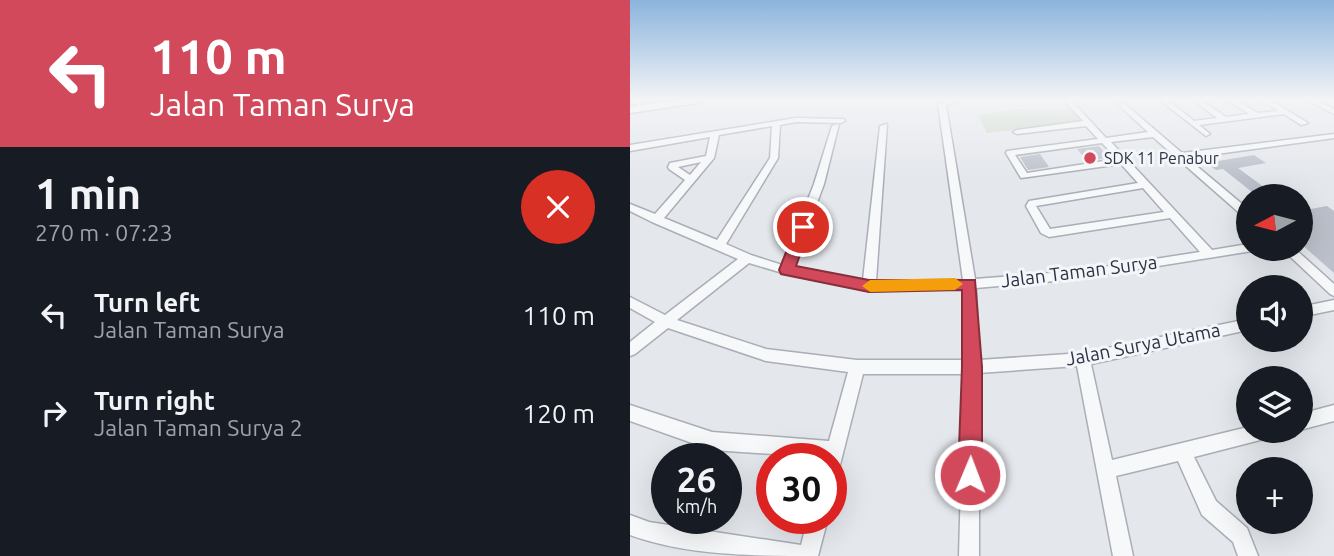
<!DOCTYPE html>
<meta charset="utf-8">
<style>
:root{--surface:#171b24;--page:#20242c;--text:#f1f3f6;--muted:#9ea1a6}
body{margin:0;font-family:Ubuntu,sans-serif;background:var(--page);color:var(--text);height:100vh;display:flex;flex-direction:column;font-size:26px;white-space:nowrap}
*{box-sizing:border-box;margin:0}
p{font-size:23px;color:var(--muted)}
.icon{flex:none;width:38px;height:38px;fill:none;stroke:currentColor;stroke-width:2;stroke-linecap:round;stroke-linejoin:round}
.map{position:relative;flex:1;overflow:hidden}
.side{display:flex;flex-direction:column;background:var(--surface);width:630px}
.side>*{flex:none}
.guide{background:#d1495b;color:#fff;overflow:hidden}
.needle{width:46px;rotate:263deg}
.fabs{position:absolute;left:606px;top:184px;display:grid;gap:14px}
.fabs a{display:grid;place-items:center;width:77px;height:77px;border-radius:50%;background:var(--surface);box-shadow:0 7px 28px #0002;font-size:35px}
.speed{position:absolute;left:21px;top:443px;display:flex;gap:14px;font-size:35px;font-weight:700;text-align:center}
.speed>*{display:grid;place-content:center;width:91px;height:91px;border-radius:50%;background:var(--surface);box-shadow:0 7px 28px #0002;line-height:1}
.speed small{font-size:18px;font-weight:400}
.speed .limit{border:10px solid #d22;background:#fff;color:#111}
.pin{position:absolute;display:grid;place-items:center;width:60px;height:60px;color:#fff;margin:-30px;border:4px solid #fff;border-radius:50%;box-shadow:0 2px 7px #0007}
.me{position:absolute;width:77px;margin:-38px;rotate:1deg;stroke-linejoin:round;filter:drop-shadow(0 0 5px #0008)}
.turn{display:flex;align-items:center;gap:24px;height:147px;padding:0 35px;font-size:32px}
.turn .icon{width:91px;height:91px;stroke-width:2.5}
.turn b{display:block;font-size:49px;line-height:60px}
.round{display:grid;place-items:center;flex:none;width:74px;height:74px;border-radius:37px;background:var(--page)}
.headline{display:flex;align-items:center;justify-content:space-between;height:119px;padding:0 35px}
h1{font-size:42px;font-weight:700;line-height:52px}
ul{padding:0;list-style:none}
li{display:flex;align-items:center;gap:21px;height:98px;padding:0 35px}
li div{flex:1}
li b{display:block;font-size:26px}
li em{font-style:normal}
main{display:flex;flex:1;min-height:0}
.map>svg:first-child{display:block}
.green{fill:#c9d6c5}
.building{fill:#bbc0ca}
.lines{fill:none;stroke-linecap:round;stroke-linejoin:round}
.street-casing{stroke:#a9aeb7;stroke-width:3}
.secondary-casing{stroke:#a9aeb7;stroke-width:2}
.primary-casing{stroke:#a3abb8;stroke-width:3}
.street{fill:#f7f8fa;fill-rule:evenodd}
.secondary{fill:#fff;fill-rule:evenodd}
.primary{fill:#fff;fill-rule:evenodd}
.route{fill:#d1495b;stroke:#882f3b;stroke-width:2}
.slow{fill:#f59e0b}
.poi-dot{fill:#d1495b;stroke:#f4f6f9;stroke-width:2.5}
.labels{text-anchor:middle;stroke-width:6;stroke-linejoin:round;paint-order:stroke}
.far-poi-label{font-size:16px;fill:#2b3445;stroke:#f4f6f9;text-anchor:start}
.street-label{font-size:19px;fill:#2b3445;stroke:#f4f6f9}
</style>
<main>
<section class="side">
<div class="guide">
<div class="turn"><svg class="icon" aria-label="left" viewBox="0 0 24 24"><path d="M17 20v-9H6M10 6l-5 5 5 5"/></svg><div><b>110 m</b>Jalan Taman Surya</div></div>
</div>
<div class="headline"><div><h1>1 min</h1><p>270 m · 07:23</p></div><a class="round" style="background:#d93025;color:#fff"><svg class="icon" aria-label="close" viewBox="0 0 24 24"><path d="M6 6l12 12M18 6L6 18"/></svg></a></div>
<ul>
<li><svg class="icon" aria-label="left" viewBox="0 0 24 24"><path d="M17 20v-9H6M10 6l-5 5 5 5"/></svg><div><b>Turn left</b><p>Jalan Taman Surya</p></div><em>110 m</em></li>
<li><svg class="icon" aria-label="right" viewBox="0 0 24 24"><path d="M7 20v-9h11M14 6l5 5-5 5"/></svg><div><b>Turn right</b><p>Jalan Taman Surya 2</p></div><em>120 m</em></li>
</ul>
</section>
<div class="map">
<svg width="704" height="556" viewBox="0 0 704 556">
<rect width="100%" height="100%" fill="#e4e7ec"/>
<polygon class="green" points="387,109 443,109 453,122 357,133 348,115"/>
<g class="building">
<polygon points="469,146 479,158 457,161 447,149"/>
<polygon points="410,154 419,167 398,170 390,157"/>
<polygon points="624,155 636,163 608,168 646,196 627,196 593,169 586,170 576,163"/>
<polygon points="697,206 704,211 704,273 670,243 670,211"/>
</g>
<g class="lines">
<g class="street-casing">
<g id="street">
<path d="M319 100H331L316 105 345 279 447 271 570 252 540 218 419 237 411 233 396 206 399 201 508 183 491 164 391 178 376 153 377 151 468 139 456 126 387 134 383 132 387 130 453 121 434 100H441L476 138 518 132 483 100H490L552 153 704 134V138L557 158 618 209V218L614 217 523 137 481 142 582 250 618 244V248H623L622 251 447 279 346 288 349 360 453 353 618 319V330L461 364 482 460 618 427V430H646L644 436 638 438 564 457 586 501 617 528 628 556H608L603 542 572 515 548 461 486 476 503 556H483L447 366 349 373V556H329L334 374H233L210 465 207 471 201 474V458L82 450 0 421V405L82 432 199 441 218 372 136 361 38 328 5 354 0 356V342L25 322 0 308V297L35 315 108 259 22 222 0 211V204L25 214 55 180 39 169 38 167 40 163 76 156 80 137 0 151V145L166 118 214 119 215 121 211 123 166 122 150 125 148 158 96 244 121 255 152 265 184 184 202 126 209 124 194 184 163 267 233 280 250 126 257 124 246 281 333 280 308 104ZM142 126 140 158 87 240 34 218 84 158 89 135ZM472 143 487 159 397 173 385 155ZM71 162 60 175 48 167ZM513 188 534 212 420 229 406 206ZM119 263 156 274 239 291 334 289 335 360H227L136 349 47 320Z"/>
<polygon points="530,100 538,100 564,121 587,118 563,100 571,100 596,117 619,114 598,100 606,100 628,113 648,111 632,100 640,100 678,123 671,125 654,114 569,125 580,134 576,136"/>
<polygon points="677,100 686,100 704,109 704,114"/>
<polygon points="651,248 664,248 704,284 704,296 700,294"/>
<polygon points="704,300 704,310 670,317 670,307"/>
<polygon points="704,405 704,421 670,430 670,414"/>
<path d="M0 515 19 522 171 545 178 518H198L188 556C128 556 57 556 0 535Z"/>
</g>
</g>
<g class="secondary-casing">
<polygon id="secondary" points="5,100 15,100 9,106 4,103"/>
</g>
<g class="primary-casing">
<polygon id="primary" points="44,100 72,100 67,103 0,113 0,107"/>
</g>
<use href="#street" class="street"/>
<use href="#secondary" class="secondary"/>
<use href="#primary" class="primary"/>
</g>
<linearGradient id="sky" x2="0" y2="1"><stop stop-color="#8bb4dd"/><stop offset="0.56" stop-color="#f3f4f6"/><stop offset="1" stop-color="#f3f4f6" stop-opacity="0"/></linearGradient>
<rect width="704" height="178" fill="url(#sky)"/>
<polygon class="route" points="173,222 180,227 166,266 239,280 345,280 352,367 352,475 348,483 340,487 332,483 328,475 332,367 332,290 239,292 151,274 149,270 166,227"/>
<polygon class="slow" points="325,278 333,284 325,290 240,292 232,286 240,280"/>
<circle class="poi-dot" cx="460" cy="158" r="7"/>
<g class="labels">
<g class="far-poi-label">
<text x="474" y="164">SDK 11 Penabur</text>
</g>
<g class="street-label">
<text transform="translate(449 271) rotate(-7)" y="7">Jalan Taman Surya</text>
<text transform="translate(513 344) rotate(-11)" y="7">Jalan Surya Utama</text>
</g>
</g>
</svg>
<div class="fabs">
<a><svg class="needle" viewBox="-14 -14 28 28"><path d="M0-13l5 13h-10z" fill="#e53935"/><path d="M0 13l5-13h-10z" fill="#9ea1a6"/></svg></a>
<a><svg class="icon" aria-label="sound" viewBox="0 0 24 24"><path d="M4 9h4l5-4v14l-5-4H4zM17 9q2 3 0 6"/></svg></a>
<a><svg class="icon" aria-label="layers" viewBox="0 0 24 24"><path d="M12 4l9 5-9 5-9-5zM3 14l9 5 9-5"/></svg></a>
<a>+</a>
</div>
<div class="speed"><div>26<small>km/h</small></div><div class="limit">30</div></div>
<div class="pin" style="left:173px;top:227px;background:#d93025"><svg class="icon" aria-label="arrive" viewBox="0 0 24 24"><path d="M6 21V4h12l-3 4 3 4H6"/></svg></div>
<svg class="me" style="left:340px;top:475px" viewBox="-20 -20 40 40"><circle r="17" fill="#d1495b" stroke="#fff" stroke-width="3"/><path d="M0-11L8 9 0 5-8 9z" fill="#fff"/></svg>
</div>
</main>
